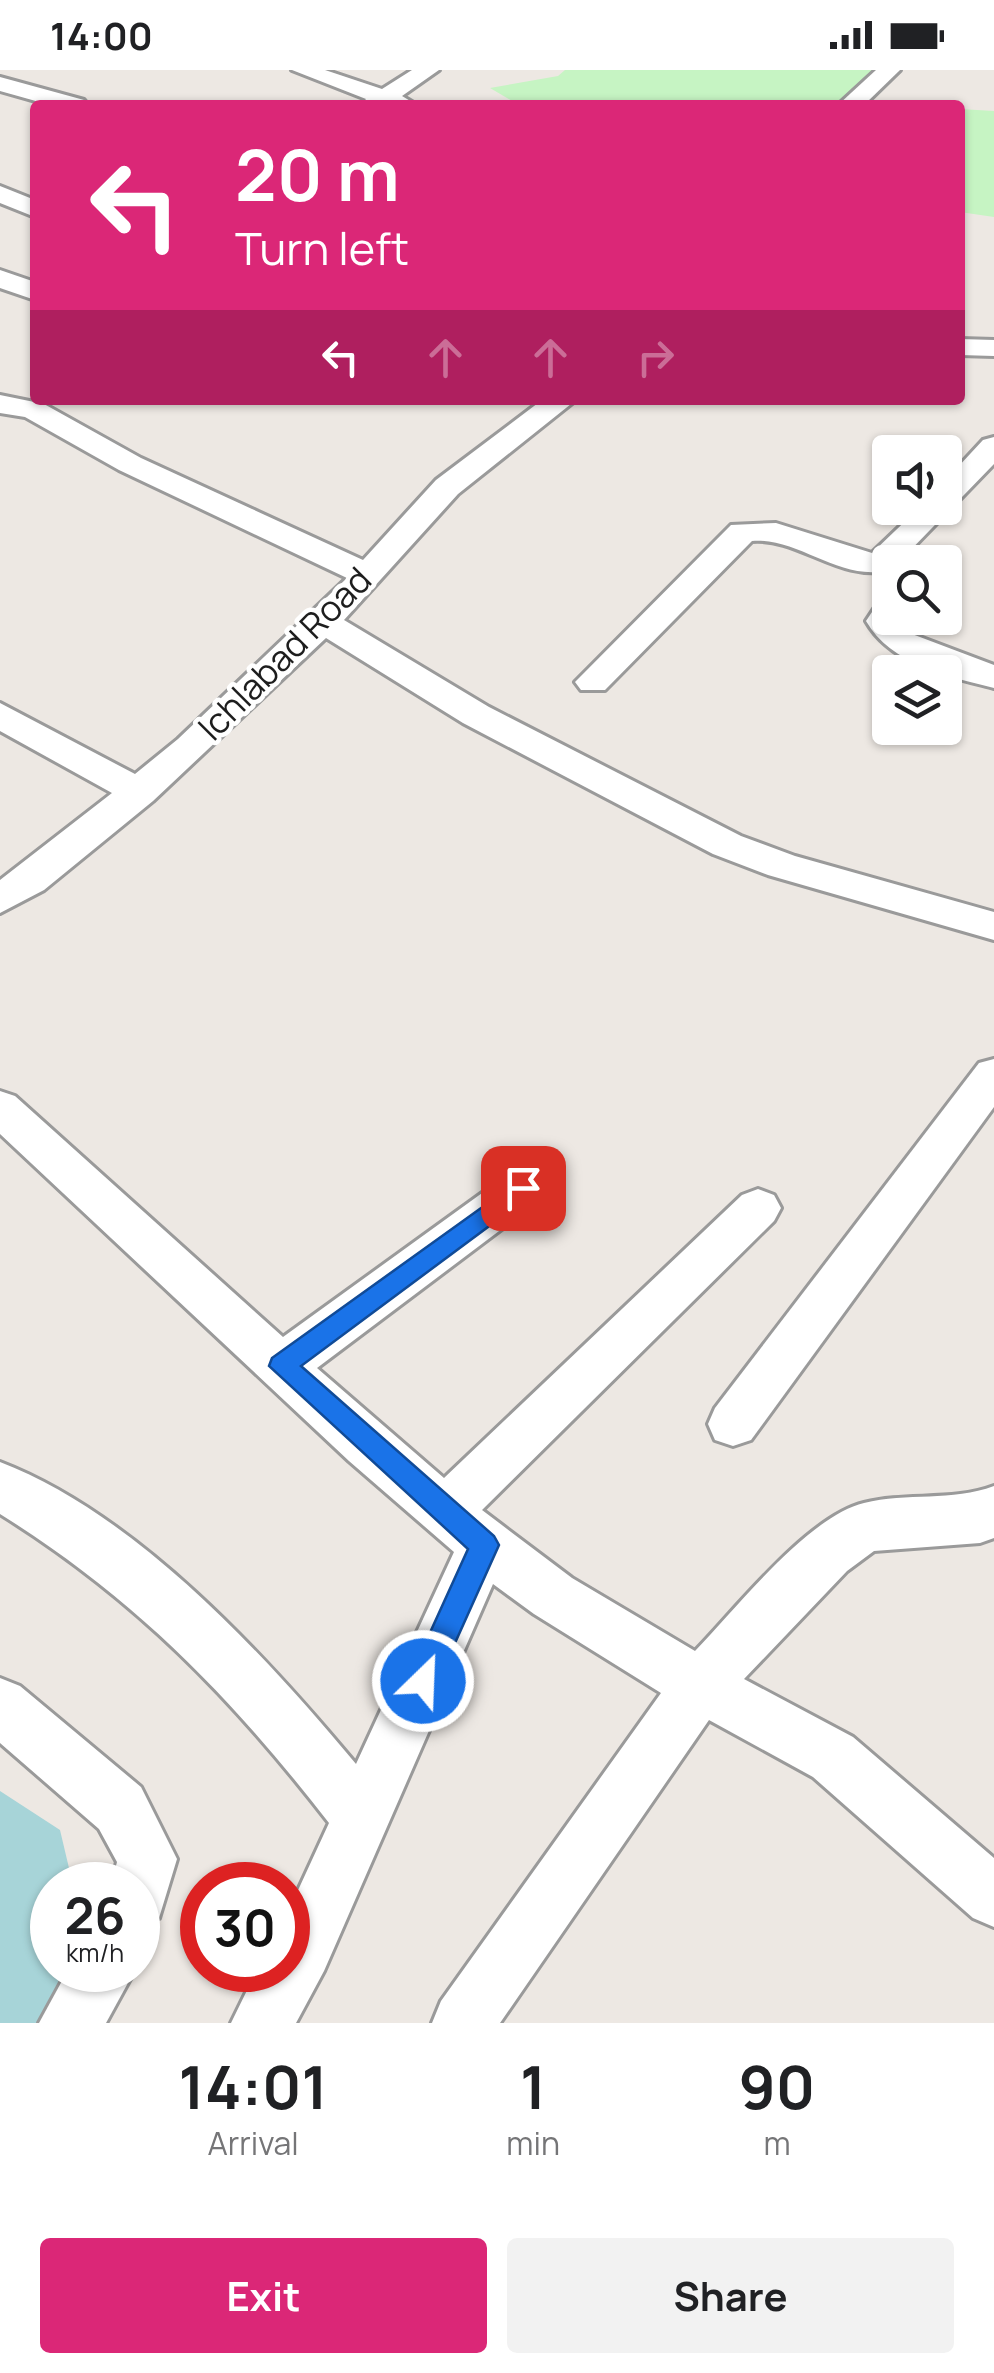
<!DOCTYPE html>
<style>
:root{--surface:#fff;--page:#f2f2f2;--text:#202124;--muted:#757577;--accent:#db2777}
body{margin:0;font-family:Manrope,sans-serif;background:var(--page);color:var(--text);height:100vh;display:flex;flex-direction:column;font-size:38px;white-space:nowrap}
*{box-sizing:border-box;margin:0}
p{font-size:32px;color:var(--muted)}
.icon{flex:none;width:55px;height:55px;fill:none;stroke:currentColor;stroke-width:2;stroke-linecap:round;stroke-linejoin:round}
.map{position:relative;height:1953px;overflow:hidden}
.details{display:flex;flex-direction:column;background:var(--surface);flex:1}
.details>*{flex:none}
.hud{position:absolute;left:30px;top:30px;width:935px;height:305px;border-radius:10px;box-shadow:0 2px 8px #0004;background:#db2777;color:#fff;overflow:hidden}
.fabs{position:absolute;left:872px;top:365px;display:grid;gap:20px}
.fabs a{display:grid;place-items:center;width:90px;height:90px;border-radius:10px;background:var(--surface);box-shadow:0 2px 8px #0004;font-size:50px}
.speed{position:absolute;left:30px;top:1792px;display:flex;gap:20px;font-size:50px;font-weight:700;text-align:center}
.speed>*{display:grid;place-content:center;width:130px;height:130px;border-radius:50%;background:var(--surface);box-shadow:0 2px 8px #0004;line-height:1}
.speed small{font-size:25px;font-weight:400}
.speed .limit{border:15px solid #d22;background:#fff;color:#111}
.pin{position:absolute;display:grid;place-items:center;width:85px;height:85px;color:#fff;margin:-42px;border-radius:20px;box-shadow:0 5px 15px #0006}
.me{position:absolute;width:110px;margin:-55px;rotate:24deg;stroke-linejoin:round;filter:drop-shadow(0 0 8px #0008)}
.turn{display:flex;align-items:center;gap:35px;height:210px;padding:0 40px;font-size:45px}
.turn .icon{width:130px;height:130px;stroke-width:2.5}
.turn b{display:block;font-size:70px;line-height:85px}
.lanes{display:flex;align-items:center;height:95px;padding:0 40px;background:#0003;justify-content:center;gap:50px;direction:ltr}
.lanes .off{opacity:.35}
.eta{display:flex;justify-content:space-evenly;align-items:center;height:170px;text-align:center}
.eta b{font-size:60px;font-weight:700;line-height:70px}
.primary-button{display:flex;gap:20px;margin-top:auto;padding:20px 40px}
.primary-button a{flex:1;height:115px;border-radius:10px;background:var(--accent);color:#fff;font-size:40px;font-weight:700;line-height:115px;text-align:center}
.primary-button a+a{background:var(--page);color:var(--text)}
.status{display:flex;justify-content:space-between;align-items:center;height:70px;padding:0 50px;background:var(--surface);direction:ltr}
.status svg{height:28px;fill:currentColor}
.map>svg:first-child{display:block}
.park{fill:#c6f4c3}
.water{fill:#a7d4d8}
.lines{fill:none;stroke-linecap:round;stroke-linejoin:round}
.street-casing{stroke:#9a9a9a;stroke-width:6}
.street{fill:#fff;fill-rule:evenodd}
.route{fill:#1a73e8;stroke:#114b97;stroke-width:2.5}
.labels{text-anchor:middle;stroke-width:9;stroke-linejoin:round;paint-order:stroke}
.street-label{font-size:35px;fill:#1d1d1d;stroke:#fff}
</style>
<div class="status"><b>14:00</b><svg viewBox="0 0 49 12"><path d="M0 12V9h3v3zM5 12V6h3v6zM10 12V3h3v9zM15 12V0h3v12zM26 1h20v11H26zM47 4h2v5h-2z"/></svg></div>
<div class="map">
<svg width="994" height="1953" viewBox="0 0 994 1953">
<rect width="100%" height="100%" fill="#ede8e3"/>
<g class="park">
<polygon points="565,0 881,0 838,35 519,35 490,18 558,6"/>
<polygon points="960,39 994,41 994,147 960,142"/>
</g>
<polygon class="water" points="0,1721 60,1760 73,1815 52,1815 52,1900 82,1900 40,1953 0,1953"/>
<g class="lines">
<g class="street-casing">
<g id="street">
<polygon points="292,0 325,0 382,19 412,0 439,0 402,26 417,35 361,35 366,29"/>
<polygon points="876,0 900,0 864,35 838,35"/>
<polygon points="0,7 84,30 88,35 50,35 0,21"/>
<polygon points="0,116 35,130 35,147 0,133"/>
<polygon points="0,200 35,212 35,230 0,218"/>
<polygon points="960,269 994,270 994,286 960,285"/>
<polygon points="0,325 44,334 141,388 363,490 436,410 542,330 576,330 458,424 344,550 489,637 741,766 795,786 994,842 994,870 768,805 713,784 463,653 326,568 153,731 44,820 0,843 0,810 112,723 0,661 0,633 135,704 178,669 347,508 119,400 25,347 0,343"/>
<path d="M994 367V394L899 492H890V500C840 513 799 467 752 471L605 620H581L575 612 731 455 776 453 872 483 919 438H945V411L983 370Z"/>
<path d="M890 530V548H902L903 556 912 564 994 595V618C948 606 891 595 866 551L878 533Z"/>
<polygon points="994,989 994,1037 751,1370 733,1376 715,1370 708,1354 715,1338 979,993"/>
<path d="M0 1021 15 1026 283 1267 507 1105 523 1100 539 1105 546 1118 539 1131 317 1298 444 1408 742 1125 758 1119 774 1125 781 1138 774 1151 482 1440 572 1508 695 1581C736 1539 807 1447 864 1433 907 1422 952 1432 994 1416V1468L980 1473 874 1481 847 1501 744 1609 853 1667 994 1788V1857L973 1848 813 1707 709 1650 500 1953H432L441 1931 661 1623 534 1544 493 1514 324 1901 296 1953H231L257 1900H288V1842L329 1753C232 1628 135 1528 0 1444V1392C136 1444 265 1585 356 1694L454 1482 349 1391 0 1064Z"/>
<polygon points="0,1608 20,1616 141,1717 177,1789 159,1848 138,1857 138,1815 111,1815 117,1792 99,1759 0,1673"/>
<polygon points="68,1900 135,1900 106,1953 39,1953"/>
</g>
</g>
<use href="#street" class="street"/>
</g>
<polygon class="route" points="523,1108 531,1111 535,1118 531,1125 301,1296 494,1466 499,1475 433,1622 423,1626 413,1622 408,1611 468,1479 269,1296 272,1288"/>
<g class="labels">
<g class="street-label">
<text transform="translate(285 584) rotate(-45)" y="12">Ichlabad Road</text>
</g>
</g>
</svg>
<div class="fabs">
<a><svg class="icon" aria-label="sound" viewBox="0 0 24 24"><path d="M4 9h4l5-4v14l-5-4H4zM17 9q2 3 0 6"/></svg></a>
<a><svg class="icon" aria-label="search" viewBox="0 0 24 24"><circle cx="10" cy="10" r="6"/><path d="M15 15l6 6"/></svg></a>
<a><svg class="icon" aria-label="layers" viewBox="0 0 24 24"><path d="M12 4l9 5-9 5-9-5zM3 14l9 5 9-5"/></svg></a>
</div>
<div class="speed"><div>26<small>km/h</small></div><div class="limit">30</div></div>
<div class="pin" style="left:523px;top:1118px;background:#d93025"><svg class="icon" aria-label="arrive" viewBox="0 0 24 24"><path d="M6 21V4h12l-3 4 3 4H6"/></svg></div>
<svg class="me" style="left:423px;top:1611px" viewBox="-20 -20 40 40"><circle r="17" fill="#1a73e8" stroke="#fff" stroke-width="3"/><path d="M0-11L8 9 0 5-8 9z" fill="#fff"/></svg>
<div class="hud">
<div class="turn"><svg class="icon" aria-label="left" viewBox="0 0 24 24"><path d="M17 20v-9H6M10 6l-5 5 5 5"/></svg><div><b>20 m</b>Turn left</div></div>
<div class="lanes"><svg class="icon" aria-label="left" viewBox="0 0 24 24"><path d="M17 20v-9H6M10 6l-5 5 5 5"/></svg><svg class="icon off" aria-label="ahead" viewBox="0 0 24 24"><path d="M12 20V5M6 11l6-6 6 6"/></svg><svg class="icon off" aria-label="ahead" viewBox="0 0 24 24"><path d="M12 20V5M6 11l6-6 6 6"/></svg><svg class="icon off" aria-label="right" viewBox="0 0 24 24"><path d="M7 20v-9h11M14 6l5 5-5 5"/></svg></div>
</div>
</div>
<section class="details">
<div class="eta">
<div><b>14:01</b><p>Arrival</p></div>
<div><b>1</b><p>min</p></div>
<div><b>90</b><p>m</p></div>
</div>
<div class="primary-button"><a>Exit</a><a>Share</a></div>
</section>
